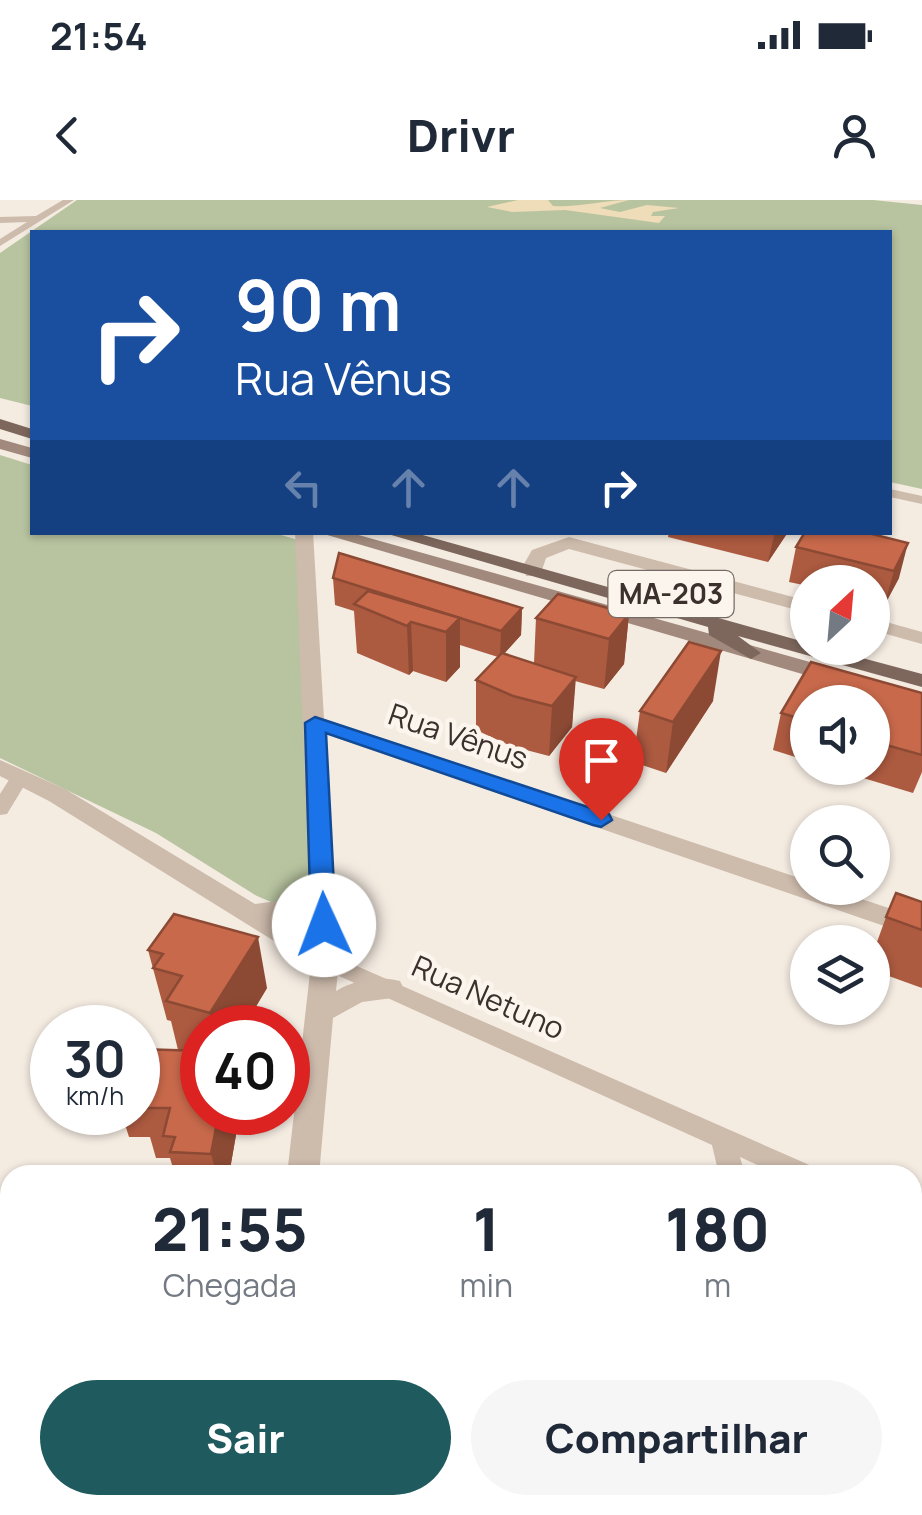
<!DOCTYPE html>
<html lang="pt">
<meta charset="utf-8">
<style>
:root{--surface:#fff;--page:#f6f6f7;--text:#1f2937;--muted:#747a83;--accent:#1f5a5e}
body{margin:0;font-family:Manrope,sans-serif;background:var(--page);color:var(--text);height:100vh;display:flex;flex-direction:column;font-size:38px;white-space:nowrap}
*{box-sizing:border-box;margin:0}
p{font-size:32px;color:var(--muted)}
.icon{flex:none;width:55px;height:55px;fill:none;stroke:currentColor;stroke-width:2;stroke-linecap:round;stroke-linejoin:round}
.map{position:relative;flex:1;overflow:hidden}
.sheet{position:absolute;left:0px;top:965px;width:922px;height:350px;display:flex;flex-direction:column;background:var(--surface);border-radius:30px 30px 0 0;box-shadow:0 2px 8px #0004}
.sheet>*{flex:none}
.hud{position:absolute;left:30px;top:30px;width:862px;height:305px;border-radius:0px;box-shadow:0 2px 8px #0004;background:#1a4fa0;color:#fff;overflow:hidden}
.needle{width:65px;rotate:26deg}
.fabs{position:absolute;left:790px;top:365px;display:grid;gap:20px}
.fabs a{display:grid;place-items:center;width:100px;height:100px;border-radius:50%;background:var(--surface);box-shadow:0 2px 8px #0004;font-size:50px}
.speed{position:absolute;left:30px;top:805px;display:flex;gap:20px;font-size:50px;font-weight:700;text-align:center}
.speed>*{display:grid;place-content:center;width:130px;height:130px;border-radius:50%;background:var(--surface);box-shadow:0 2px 8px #0004;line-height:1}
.speed small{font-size:25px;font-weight:400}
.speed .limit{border:15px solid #d22;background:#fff;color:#111}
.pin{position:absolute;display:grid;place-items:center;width:85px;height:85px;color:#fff;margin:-102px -42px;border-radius:50% 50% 50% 0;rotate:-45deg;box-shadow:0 0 10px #0007}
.pin .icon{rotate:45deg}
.me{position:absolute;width:110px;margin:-55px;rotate:358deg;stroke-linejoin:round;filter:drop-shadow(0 0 8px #0008)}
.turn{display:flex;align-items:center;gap:35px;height:210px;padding:0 40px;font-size:45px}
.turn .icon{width:130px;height:130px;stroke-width:2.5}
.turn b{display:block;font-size:70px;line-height:85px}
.lanes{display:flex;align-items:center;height:95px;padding:0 40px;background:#0003;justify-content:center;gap:50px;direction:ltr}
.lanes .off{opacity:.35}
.eta{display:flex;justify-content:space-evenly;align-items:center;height:170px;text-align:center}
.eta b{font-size:60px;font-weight:800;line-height:70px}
.action{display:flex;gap:20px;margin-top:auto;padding:20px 40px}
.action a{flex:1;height:115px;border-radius:60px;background:var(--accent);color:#fff;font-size:40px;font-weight:800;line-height:115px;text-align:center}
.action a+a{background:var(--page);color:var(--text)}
.status{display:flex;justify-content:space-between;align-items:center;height:70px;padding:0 50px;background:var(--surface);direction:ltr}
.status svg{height:28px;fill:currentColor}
header{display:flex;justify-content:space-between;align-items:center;height:130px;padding:0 40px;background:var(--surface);font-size:45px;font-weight:800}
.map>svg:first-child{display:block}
.green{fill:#b8c4a0}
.sand{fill:#efdcb8}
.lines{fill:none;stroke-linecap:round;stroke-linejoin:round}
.minor{fill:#cdbbac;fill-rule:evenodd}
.tertiary{fill:#cdbbac;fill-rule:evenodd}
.secondary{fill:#a18a7d;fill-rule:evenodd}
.primary{fill:#7d675c;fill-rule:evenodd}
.wall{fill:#ac5a40}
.shaded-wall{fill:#8c4a34}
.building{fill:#c8694b;stroke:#8c4a34;stroke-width:2.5}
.route{fill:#1a73e8;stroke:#114b97;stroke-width:2.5}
.labels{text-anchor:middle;stroke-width:9;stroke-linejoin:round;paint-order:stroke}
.shield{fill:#fbf5ee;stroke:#756b66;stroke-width:2.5}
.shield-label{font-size:28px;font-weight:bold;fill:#3b302b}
.street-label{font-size:30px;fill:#3b302b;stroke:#fbf5ee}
</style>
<div class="status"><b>21:54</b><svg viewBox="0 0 49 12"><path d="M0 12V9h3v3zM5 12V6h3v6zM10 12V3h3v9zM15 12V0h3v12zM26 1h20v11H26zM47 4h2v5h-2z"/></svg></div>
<header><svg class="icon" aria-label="back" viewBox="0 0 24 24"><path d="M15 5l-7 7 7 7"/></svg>Drivr<svg class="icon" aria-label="person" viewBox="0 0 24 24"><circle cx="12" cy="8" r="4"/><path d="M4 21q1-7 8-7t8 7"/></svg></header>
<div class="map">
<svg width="922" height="1315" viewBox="0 0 922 1315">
<rect width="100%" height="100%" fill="#f4ebe1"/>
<g class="green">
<polygon points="77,0 873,0 922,5 922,289 890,282 890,32 32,32 32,206 0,198 0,53"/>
<polygon points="0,255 32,265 32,332 271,332 298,340 311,691 276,704 257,696 156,633 0,558"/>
</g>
<path class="sand" d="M518 0H548L553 6C576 8 604 0 629 0L600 8 620 12 647 5 679 8 653 12 651 16H665L659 23 565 10 512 12 487 7Z"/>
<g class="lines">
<g class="minor">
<polygon points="63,0 74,0 0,46 0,39 27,22 0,23 0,17 36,16"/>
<polygon points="890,289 922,296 922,304 890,297"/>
<polygon points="21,570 30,576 7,614 0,615 0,594 14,572"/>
<polygon points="325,752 814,967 818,975 779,975 740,957 745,975 719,975 712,945 317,766 314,760 317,754"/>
<polygon points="912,1009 922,1013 922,1037 912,1033"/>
<polygon points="803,1305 833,1305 836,1315 806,1315"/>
</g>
<g class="tertiary">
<path d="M295 332H313L324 519 808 681V688H828L922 719V739L325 534 339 760 336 791C354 780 379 775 400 781L404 789 400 797 362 802 333 818 319 975H287L311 764 49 601 0 576V560L65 589 255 704 285 700 309 686ZM309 709 311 738 280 719Z"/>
<polygon points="569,337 808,401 808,413 569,349 546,358 540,376 526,376 524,364 532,350"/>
<polygon points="872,418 922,432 922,444 872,430"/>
<polygon points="251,1305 289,1305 288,1315 250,1315"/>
</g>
<g class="secondary">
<polygon points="0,239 32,248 32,258 0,249"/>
<polygon points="317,332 348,332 849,473 852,478 841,484 833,483"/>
</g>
<g class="primary">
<polygon points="0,219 32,229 32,239 0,229"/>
<polygon points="381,332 412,332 808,443 808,448 825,448 922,474 922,487 738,436 761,453 751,459 709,435 708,427"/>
</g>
</g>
<g class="wall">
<polygon points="669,332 788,332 768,362 668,337"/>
<polygon points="864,332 899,378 884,406 872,403 872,382 808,382 808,386 789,382 796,347"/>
<polygon points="333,378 522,408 521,435 504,454 534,463 536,418 629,414 624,464 604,489 575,481 572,527 549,556 511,546 476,530 476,480 498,457 460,445 460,467 446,482 413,471 409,475 357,453 354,411 335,405"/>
<polygon points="811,462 922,493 922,572 913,593 830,568 872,568 872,502 808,502 808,561 773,550 781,513"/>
<polygon points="713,501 666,573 633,562 640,511"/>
<polygon points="922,702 922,788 872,770 872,756 886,717"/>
<polygon points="148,750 267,788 243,828 202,828 202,912 240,912 229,975 175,975 170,958 156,958 150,937 129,937 121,912 138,912 138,849 178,850 171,821 167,820"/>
<polygon points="164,1305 162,1315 84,1315 80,1309"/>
<polygon points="644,1305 723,1305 724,1315 645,1315"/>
</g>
<g class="shaded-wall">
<polygon points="776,332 788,332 768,362 774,336"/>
<polygon points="908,343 899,378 884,406 894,371"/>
<polygon points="522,408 521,435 500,458 501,431"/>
<polygon points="629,414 624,464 604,489 609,439"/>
<polygon points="460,418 460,467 446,482 446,432"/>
<polygon points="411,422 413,471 409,475 407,426"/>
<polygon points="721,451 713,501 666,573 673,522"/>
<polygon points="576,477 572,527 549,556 552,506"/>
<polygon points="258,737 267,788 243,828 213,828 210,813"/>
<polygon points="219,912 240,912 229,975 217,975 211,954"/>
<polygon points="138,1305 164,1305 162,1315 141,1315 138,1309"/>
</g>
<g class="building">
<polygon points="805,332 864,332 908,343 894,371 796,347"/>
<polygon points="339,353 522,408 501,431 333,378"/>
<polygon points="368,391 460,418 446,432 411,422 407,426 354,404"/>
<polygon points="558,394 629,414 609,439 536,418"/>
<polygon points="689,442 721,451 673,522 640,511"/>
<polygon points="502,453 576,477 552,506 513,496 476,480"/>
<polygon points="811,462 922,493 922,555 872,541 872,502 808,502 808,521 781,513"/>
<polygon points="896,693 922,702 922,730 886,717"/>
<polygon points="174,714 258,737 210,813 166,801 182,776 153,768 163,754 148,750"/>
<polygon points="138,849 202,851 202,912 219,912 211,954 170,952 175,937 163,936 170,908 141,908 146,887 138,887"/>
<polygon points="81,1305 138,1305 138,1309 80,1309"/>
<polygon points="659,1305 723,1305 724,1315 660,1315"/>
</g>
<polygon class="route" points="315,517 609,614 612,620 601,627 593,625 326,533 336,725 324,734 315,731 311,725 305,523"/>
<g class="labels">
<rect class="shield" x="608.5" y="371" width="125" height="46" rx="8"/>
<g class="shield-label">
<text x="671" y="404">MA-203</text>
</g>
<g class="street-label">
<text transform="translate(458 537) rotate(19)" y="10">Rua Vênus</text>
<text transform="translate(488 798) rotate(24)" y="10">Rua Netuno</text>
</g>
</g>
</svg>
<div class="fabs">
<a><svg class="needle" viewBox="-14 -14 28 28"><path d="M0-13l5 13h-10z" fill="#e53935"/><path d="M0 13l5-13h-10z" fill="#747a83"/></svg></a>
<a><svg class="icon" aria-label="sound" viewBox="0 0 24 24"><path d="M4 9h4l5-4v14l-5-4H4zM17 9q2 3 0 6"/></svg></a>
<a><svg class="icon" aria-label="search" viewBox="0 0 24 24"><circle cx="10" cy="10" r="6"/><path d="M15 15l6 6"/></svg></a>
<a><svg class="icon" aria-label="layers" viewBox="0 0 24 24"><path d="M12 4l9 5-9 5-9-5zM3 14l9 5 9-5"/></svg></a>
</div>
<div class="speed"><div>30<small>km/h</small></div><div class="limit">40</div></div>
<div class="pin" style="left:601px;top:620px;background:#d93025"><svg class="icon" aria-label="arrive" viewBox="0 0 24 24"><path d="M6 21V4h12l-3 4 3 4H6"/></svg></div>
<svg class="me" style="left:324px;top:725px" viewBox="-20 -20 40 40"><circle r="19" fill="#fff"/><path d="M0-13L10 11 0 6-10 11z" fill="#1a73e8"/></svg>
<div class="hud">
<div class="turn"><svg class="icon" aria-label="right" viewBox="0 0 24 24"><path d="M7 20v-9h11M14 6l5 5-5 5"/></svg><div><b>90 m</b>Rua Vênus</div></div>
<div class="lanes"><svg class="icon off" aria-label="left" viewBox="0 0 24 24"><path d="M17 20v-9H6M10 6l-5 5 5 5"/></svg><svg class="icon off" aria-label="ahead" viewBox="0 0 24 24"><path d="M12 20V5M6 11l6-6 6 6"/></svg><svg class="icon off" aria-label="ahead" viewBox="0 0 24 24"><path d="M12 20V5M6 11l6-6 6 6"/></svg><svg class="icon" aria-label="right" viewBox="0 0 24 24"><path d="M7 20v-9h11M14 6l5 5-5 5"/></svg></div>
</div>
<section class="sheet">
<div class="eta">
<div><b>21:55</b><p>Chegada</p></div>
<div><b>1</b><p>min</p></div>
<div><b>180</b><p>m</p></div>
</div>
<div class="action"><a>Sair</a><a>Compartilhar</a></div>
</section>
</div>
